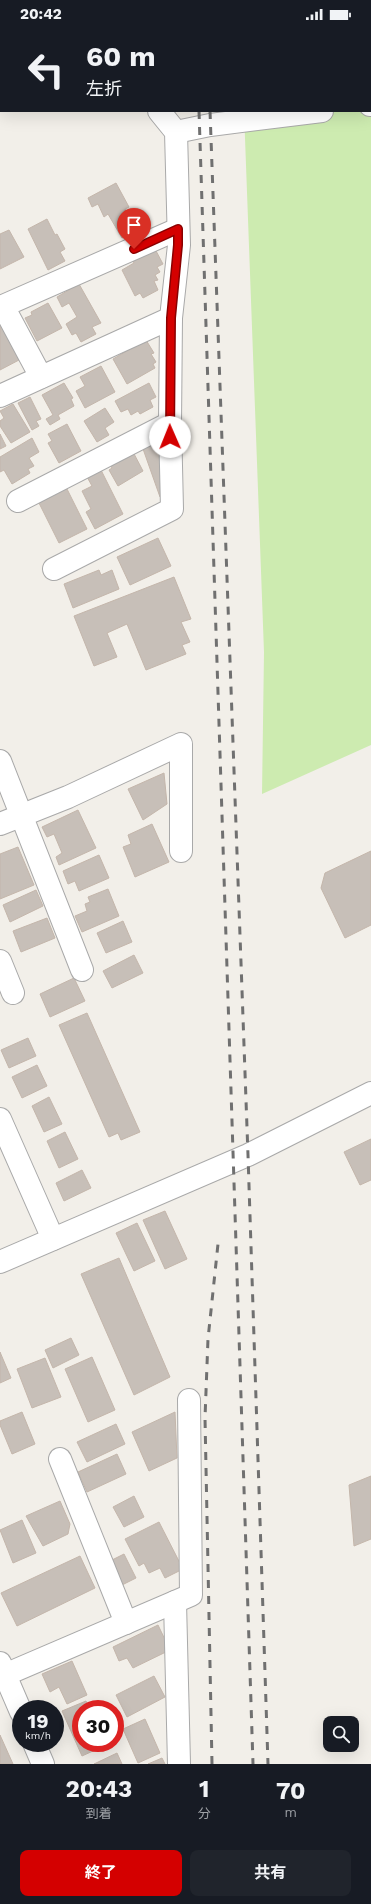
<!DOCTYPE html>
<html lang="ja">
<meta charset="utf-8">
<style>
:root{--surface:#171b24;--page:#20242c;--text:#f1f3f6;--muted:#9ea1a6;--accent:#d40000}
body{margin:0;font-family:"Work Sans","Noto Sans JP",sans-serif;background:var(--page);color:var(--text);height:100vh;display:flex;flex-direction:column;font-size:15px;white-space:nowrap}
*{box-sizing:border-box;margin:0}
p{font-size:13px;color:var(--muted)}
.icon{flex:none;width:22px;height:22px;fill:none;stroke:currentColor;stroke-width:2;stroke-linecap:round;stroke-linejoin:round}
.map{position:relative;height:1736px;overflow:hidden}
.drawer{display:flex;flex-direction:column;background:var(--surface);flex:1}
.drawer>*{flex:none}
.hud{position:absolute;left:0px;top:0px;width:371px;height:84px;box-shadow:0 4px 16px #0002;background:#171b24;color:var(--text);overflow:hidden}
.fabs{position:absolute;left:323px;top:1688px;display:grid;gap:8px}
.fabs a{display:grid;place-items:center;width:36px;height:36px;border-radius:8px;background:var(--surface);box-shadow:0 4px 16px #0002;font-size:20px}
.speed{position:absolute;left:12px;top:1672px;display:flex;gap:8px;font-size:20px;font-weight:700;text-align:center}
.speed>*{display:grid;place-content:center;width:52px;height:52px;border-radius:50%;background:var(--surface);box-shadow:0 4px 16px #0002;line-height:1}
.speed small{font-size:10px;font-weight:400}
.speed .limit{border:6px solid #d22;background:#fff;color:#111}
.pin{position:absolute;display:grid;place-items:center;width:34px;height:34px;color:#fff;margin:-41px -17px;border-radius:50% 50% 50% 0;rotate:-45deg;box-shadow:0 0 4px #0007}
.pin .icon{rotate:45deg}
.me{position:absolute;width:44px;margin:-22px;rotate:359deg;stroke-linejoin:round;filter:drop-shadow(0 0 3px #0008)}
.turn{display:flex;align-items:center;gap:14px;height:84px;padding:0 20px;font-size:18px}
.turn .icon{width:52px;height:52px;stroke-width:2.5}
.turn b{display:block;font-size:28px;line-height:34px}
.eta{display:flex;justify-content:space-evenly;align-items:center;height:68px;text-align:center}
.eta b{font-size:24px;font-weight:700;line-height:28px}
.action{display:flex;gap:8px;margin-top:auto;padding:8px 20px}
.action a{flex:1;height:46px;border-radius:8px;background:var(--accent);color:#fff;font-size:16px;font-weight:700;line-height:46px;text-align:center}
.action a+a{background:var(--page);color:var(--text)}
.status{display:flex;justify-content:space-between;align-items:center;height:28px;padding:0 20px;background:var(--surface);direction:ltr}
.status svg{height:11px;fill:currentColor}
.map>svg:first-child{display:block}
.grass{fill:#cdebb0}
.building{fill:#c7bfb8;stroke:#c4b6ab}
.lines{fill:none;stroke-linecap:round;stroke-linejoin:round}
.street-casing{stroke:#a9a9a9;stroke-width:24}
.street{stroke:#fff;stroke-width:22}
.rail{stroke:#707070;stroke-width:3;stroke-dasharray:8 8;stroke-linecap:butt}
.route-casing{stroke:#8a0000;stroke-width:10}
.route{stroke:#d40000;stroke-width:7}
</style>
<div class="status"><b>20:42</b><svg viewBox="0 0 49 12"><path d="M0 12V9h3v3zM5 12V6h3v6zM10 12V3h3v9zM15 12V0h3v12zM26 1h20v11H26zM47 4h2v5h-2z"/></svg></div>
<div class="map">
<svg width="371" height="1736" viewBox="0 0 371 1736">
<rect width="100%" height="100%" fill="#f2efe9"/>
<polygon class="grass" points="240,0 371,0 371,717 262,766 264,624 244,83 370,83 370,1"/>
<g class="building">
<polygon points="116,155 129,179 125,181 136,203 122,210 108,186 104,189 98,176 92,179 88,170"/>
<polygon points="47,191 55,207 57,206 65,221 60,224 65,233 48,242 28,201"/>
<polygon points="9,202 24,229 0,241 0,206"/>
<polygon points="155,221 163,236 157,239 160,244 155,247 158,252 154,253 158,262 143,270 140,265 135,268 122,242 134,235 133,233"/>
<polygon points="79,256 101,295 92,299 96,306 81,314 76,305 72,307 66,296 77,289 69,275 62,279 57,269"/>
<polygon points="48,275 62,300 37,313 25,290 32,287 31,284"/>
<polygon points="0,295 19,332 0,342"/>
<polygon points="146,312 154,325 151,326 156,334 153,336 155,340 127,356 113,331"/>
<polygon points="101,338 115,364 85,380 76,363 85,358 80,349"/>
<polygon points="64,355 73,370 71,371 74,378 58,387 60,391 50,397 46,391 53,387 42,367"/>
<polygon points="149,355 156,369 150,372 153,379 140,386 138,383 131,387 128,381 121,384 115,373"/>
<polygon points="30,369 41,391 36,393 39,398 32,402 18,375"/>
<polygon points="13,376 30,404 11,415 0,398 0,393 4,390 0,383"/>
<polygon points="105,380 114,394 105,400 109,407 97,414 84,393"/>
<polygon points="67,396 81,423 59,435 48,415 52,413 48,406"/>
<polygon points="0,406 6,418 0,421"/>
<polygon points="32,410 39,424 29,430 34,438 28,441 30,445 12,456 4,442 0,444 0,429"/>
<polygon points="162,410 169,467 160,469 142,418"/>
<polygon points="132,422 143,443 118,458 109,442 112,440 109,435"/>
<polygon points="100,440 123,486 95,501 86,484 91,481 82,463 92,458 86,447"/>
<polygon points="65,457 87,501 59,515 37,471"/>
<polygon points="158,510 171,538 130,557 117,529"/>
<polygon points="99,542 101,547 112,542 119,561 73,580 64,556"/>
<polygon points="174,549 191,591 181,594 190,614 182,617 186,626 146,642 127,596 107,605 117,629 94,638 74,588"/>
<polygon points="164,745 167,776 143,792 128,761"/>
<polygon points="78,782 96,820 59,837 56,829 62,825 54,806 47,809 42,799"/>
<polygon points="152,796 169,834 135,849 123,819 131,816 128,807"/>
<polygon points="18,819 34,857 0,871 0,826"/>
<polygon points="371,823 371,897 345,910 321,860 325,845"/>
<polygon points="99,827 109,850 79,863 75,853 68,856 63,843"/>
<polygon points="108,861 119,888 82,904 75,888 87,883 85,876 90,874 88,869"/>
<polygon points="36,862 43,878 10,894 3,877"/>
<polygon points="47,890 55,910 21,924 13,903"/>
<polygon points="123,893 132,914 106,925 97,905"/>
<polygon points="134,927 143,945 112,960 103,943"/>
<polygon points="74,950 85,973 50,989 40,966"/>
<polygon points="87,985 140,1104 121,1112 118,1105 109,1109 59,997"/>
<polygon points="28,1010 36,1028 9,1040 1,1022"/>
<polygon points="37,1037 47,1058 22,1070 12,1049"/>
<polygon points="49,1069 62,1096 44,1104 32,1078"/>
<polygon points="65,1104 78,1131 59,1140 47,1113"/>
<polygon points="371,1111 371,1152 360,1157 344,1124"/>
<polygon points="82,1142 91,1160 64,1173 56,1155"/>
<polygon points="165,1183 187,1231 165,1241 143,1192"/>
<polygon points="137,1195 155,1233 134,1243 116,1205"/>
<polygon points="119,1230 170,1349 134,1367 81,1246"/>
<polygon points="71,1310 79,1327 53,1340 45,1322"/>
<polygon points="0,1324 11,1350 0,1355"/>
<polygon points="92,1329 115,1382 88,1394 65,1341"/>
<polygon points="45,1330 61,1369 32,1380 17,1341"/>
<polygon points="22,1384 35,1416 12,1426 0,1397 0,1393"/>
<polygon points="175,1384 177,1430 149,1443 132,1404"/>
<polygon points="116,1396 125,1416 87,1434 77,1414"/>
<polygon points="117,1426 126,1446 87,1464 78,1444"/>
<polygon points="371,1448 371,1511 354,1518 349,1457"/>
<polygon points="134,1468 144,1489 124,1499 113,1479"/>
<polygon points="60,1473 70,1496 68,1506 43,1518 26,1488"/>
<polygon points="22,1492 36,1525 13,1535 0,1502"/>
<polygon points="159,1494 183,1541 165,1550 160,1540 149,1545 144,1535 139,1538 125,1511"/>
<polygon points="124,1526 136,1550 122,1557 110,1533"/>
<polygon points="80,1528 95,1560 17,1598 1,1565"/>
<polygon points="158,1597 170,1622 133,1640 127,1630 119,1633 113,1619"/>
<polygon points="72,1633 87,1667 67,1676 59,1659 50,1664 42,1646"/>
<polygon points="154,1648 165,1669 127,1689 116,1667"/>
<polygon points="86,1673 89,1681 81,1681 81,1715 105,1715 106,1717 82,1728 62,1683"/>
<polygon points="145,1691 160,1725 138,1735 123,1701"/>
<polygon points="0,1707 13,1736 0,1736"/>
<polygon points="117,1725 122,1736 94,1736"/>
<polygon points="162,1730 165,1736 148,1736"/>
</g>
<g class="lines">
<g class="street-casing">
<g id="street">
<polyline points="89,0 90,1"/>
<polyline points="370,77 371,77"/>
<polyline points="176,104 210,97 322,83"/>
<polyline points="41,349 3,278 178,201"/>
<polyline points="0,368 171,290 179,217 176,104 159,83"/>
<polyline points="18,473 170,395"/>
<polyline points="54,541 172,481 170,395 171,290"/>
<polyline points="0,733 82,942"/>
<polyline points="0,796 68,769 181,716 181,823"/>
<polyline points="0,933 13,965"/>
<polyline points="0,1091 53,1211"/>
<polyline points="0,1234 248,1127 371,1065"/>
<polyline points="60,1431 126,1595"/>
<polyline points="175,1574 179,1736"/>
<polyline points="0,1635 21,1684"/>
<polyline points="0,1649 191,1567 189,1372"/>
<polyline points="34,1715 43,1736"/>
</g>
</g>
<use href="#street" class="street"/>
<g class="rail">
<polyline points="196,0 196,1"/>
<polyline points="206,0 207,1"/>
<polyline points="199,83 253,1736"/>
<polyline points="210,83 248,1127 268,1736"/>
<polyline points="212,1736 205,1390 208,1311 218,1216"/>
</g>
</g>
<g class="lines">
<g class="route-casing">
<polyline id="route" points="134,221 178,201 178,217 171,290 170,409"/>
</g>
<use href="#route" class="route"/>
</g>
</svg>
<div class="fabs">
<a><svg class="icon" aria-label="search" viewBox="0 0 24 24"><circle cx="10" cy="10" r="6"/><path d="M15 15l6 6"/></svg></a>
</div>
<div class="speed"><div>19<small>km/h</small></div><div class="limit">30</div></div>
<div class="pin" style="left:134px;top:221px;background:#d93025"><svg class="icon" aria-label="arrive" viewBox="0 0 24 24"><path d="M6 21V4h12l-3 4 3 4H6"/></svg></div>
<svg class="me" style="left:170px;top:409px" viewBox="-20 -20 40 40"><circle r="19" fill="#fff"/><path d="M0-13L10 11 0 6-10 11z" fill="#d40000"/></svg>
<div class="hud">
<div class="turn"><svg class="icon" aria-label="left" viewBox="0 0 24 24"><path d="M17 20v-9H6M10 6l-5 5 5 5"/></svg><div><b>60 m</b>左折</div></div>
</div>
</div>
<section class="drawer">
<div class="eta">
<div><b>20:43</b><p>到着</p></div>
<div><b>1</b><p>分</p></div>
<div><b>70</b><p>m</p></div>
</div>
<div class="action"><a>終了</a><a>共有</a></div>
</section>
